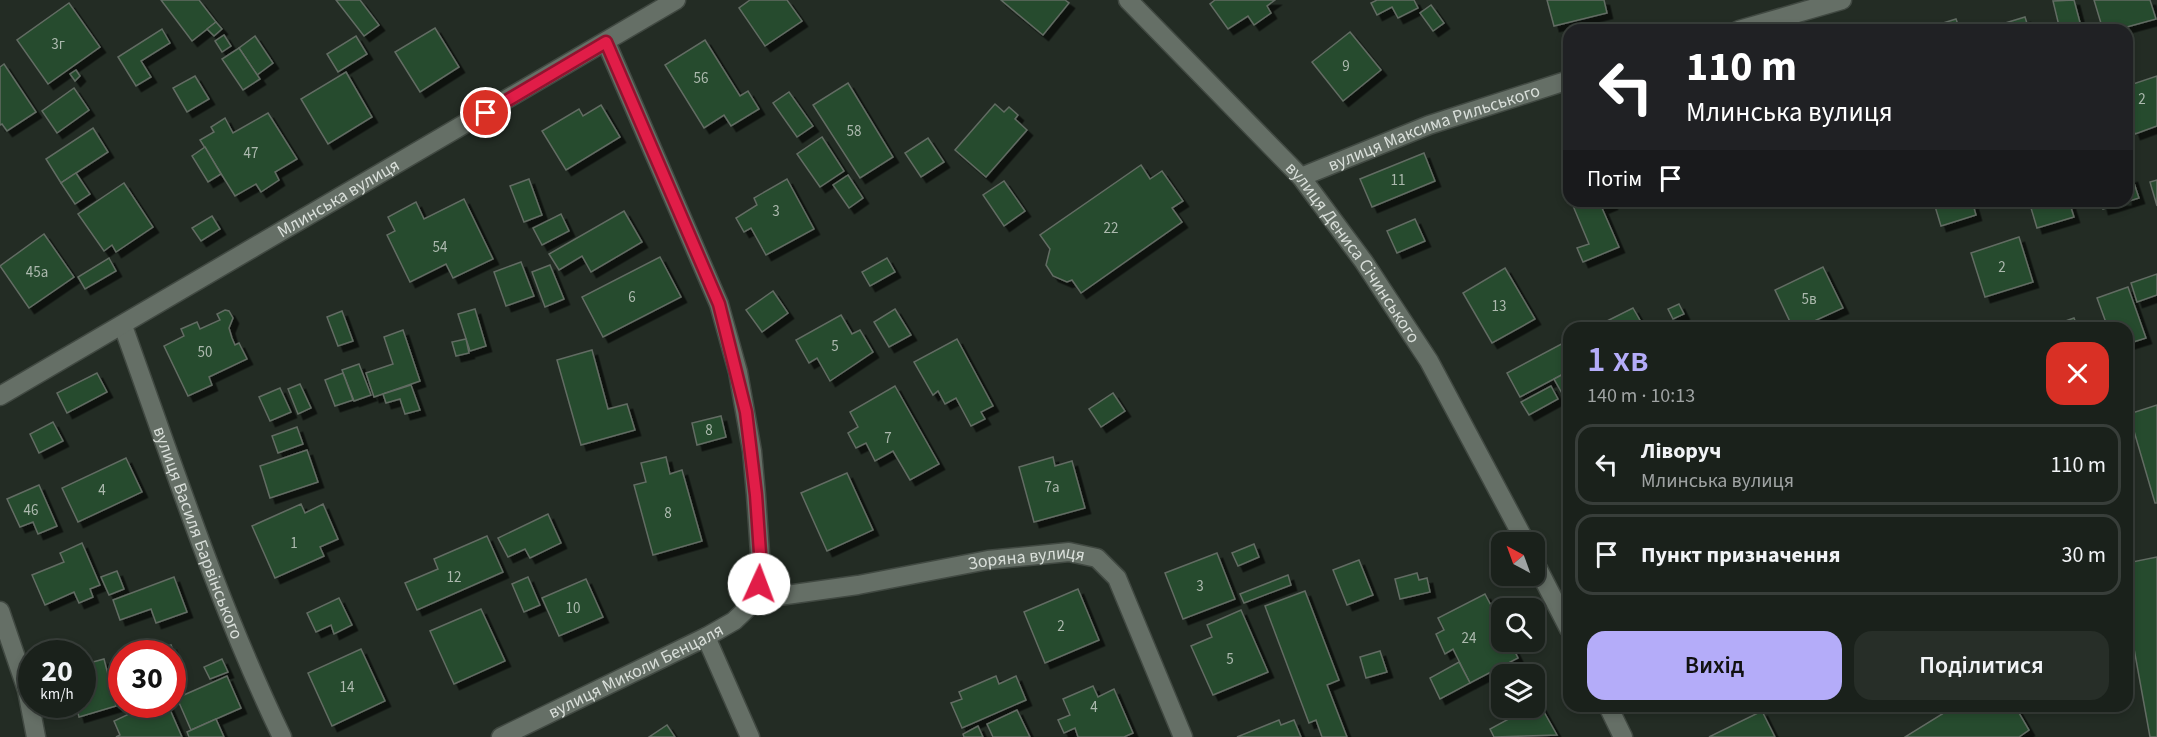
<!DOCTYPE html>
<html lang="uk">
<meta charset="utf-8">
<style>
:root{--surface:#1a211b;--page:#272e28;--text:#f1f3f6;--muted:#9fa3a3;--line:#383e3a;--accent:#b4acf9}
body{margin:0;font-family:"Source Sans 3",sans-serif;background:var(--page);color:var(--text);height:100vh;display:flex;flex-direction:column;font-size:22px;white-space:nowrap}
*{box-sizing:border-box;margin:0}
p{font-size:20px;color:var(--muted)}
.icon{flex:none;width:33px;height:33px;fill:none;stroke:currentColor;stroke-width:2;stroke-linecap:round;stroke-linejoin:round}
.map{position:relative;flex:1;overflow:hidden}
.side{position:absolute;left:1563px;top:322px;width:570px;height:390px;display:flex;flex-direction:column;background:var(--surface);border-radius:18px;box-shadow:0 3px 9px #0003,0 0 0 2px var(--line)}
.side>*{flex:none}
.hud{position:absolute;left:1563px;top:24px;width:570px;height:183px;border-radius:18px;box-shadow:0 3px 9px #0003,0 0 0 2px var(--line);background:#202124;color:#fff;overflow:hidden}
.needle{width:39px;rotate:319deg}
.buttons{position:absolute;left:1491px;top:532px;display:grid;gap:12px}
.buttons a{display:grid;place-items:center;width:54px;height:54px;border-radius:12px;background:var(--surface);box-shadow:0 3px 9px #0003,0 0 0 2px var(--line);font-size:30px}
.speed{position:absolute;left:18px;top:640px;display:flex;gap:12px;font-size:30px;font-weight:700;text-align:center}
.speed>*{display:grid;place-content:center;width:78px;height:78px;border-radius:50%;background:var(--surface);box-shadow:0 3px 9px #0003,0 0 0 2px var(--line);line-height:1}
.speed small{font-size:15px;font-weight:400}
.speed .limit{border:9px solid #d22;background:#fff;color:#111}
.pin{position:absolute;display:grid;place-items:center;width:51px;height:51px;color:#fff;margin:-26px;border:3px solid #fff;border-radius:50%;box-shadow:0 2px 6px #0007}
.me{position:absolute;width:66px;margin:-33px;rotate:2deg;stroke-linejoin:round;filter:drop-shadow(0 0 4px #0008)}
.turn{display:flex;align-items:center;gap:21px;height:126px;padding:0 24px;font-size:27px}
.turn .icon{width:78px;height:78px;stroke-width:2.5}
.turn b{display:block;font-size:42px;line-height:51px}
.then{display:flex;align-items:center;height:57px;padding:0 24px;background:#0003;gap:12px;font-size:22px}
.round{display:grid;place-items:center;flex:none;width:63px;height:63px;border-radius:18px;background:var(--page)}
.overview{display:flex;align-items:center;justify-content:space-between;height:102px;padding:0 24px}
h1{font-size:36px;font-weight:600;line-height:45px;color:var(--accent)}
.action{display:flex;gap:12px;margin-top:auto;padding:12px 24px}
.action a{flex:1;height:69px;border-radius:18px;background:var(--accent);color:#111;font-size:24px;font-weight:600;line-height:69px;text-align:center}
.action a+a{background:var(--page);color:var(--text)}
ul{padding:0;list-style:none}
li{display:flex;align-items:center;gap:18px;height:81px;margin:0 12px 9px;padding:0 12px;border:3px solid var(--line);border-radius:18px}
li div{flex:1}
li b{display:block;font-size:22px}
li em{font-style:normal}
.map>svg:first-child{display:block}
.building{fill:#264b2d;stroke:#626c63;stroke-width:1.5;filter:url(#shadow)}
.lines{fill:none;stroke-linecap:round;stroke-linejoin:round}
.minor-casing{stroke:#414942;stroke-width:21}
.minor{stroke:#656f66;stroke-width:18}
.route-casing{stroke:#92132f;stroke-width:15}
.route{stroke:#e11d48;stroke-width:10}
.labels{text-anchor:middle;stroke-width:6;stroke-linejoin:round;paint-order:stroke}
.number-label{font-size:15px;fill:#acb9ae}
.street-label{font-size:18px;fill:#d8ded9;stroke:#19221a}
</style>
<div class="map">
<svg width="2157" height="737" viewBox="0 0 2157 737">
<defs>
<filter id="shadow"><feDropShadow dx="5.5" dy="5.5" stdDeviation="0" flood-color="#0009"/></filter>
</defs>
<rect width="100%" height="100%" fill="#232c24"/>
<g class="building">
<polygon points="161,0 199,0 216,22 192,41"/>
<polygon points="336,0 360,0 379,25 364,36"/>
<polygon points="750,0 787,0 802,21 765,46 739,8"/>
<polygon points="1001,0 1065,0 1069,3 1043,35"/>
<polygon points="1215,0 1275,0 1267,6 1271,13 1254,25 1248,16 1228,29 1210,4"/>
<polygon points="1377,0 1414,0 1418,8 1398,18 1392,7 1377,15 1371,3"/>
<polygon points="1547,0 1604,0 1607,13 1554,26"/>
<polygon points="2074,0 2082,30 2060,30 2053,1"/>
<polygon points="2094,0 2150,0 2156,19 2116,30 2103,30"/>
<polygon points="69,3 100,47 48,84 17,40"/>
<polygon points="1431,5 1444,23 1433,31 1420,13"/>
<polygon points="2025,17 2029,30 1993,30 1992,27"/>
<polygon points="1956,19 1960,30 1921,30"/>
<polygon points="216,22 222,29 214,36 207,29"/>
<polygon points="435,28 459,67 420,92 395,52"/>
<polygon points="162,29 170,43 141,61 151,77 136,86 118,57"/>
<polygon points="1350,32 1381,70 1343,101 1312,62"/>
<polygon points="224,35 231,46 222,52 215,41"/>
<polygon points="255,36 273,63 257,75 239,48"/>
<polygon points="356,36 367,54 338,72 327,54"/>
<polygon points="705,40 740,96 748,91 759,109 731,126 724,115 704,128 665,65"/>
<polygon points="239,48 260,79 243,90 222,59"/>
<polygon points="4,64 36,112 7,131 2,124 0,125 0,67"/>
<polygon points="76,70 80,76 75,81 70,74"/>
<polygon points="346,72 372,117 328,144 301,99"/>
<polygon points="195,76 209,99 187,112 173,88"/>
<polygon points="2157,76 2157,126 2135,134 2127,111 2127,86"/>
<polygon points="848,83 893,157 860,178 813,105"/>
<polygon points="74,88 89,110 57,133 42,111"/>
<polygon points="789,92 813,126 797,137 773,103"/>
<polygon points="995,104 1004,112 1009,107 1018,115 1015,119 1027,130 986,177 955,150"/>
<polygon points="601,105 620,137 566,170 542,131 579,109 583,116"/>
<polygon points="2127,111 2133,127 2127,129"/>
<polygon points="268,113 297,159 275,172 279,180 261,192 256,184 235,196 200,140 214,132 211,127 225,118 233,133"/>
<polygon points="93,128 108,152 61,183 46,159"/>
<polygon points="822,137 844,171 820,187 797,154"/>
<polygon points="928,138 944,162 921,177 905,153"/>
<polygon points="205,147 221,174 208,182 192,156"/>
<polygon points="1424,153 1435,181 1372,207 1360,179"/>
<polygon points="1141,165 1150,179 1162,171 1183,201 1172,208 1182,222 1081,293 1072,280 1067,282 1053,276 1046,265 1050,249 1040,235"/>
<polygon points="76,173 90,194 75,204 61,183"/>
<polygon points="848,175 863,198 849,208 833,185"/>
<polygon points="2132,177 2139,198 2103,209 2101,201 2127,201 2127,179"/>
<polygon points="529,179 542,215 524,222 510,186"/>
<polygon points="787,179 814,229 766,255 751,228 744,232 736,218 757,205 754,198"/>
<polygon points="2157,180 2157,206 2150,182"/>
<polygon points="1004,181 1025,211 1004,226 983,195"/>
<polygon points="124,183 153,227 116,252 112,245 104,251 78,214"/>
<polygon points="464,199 493,259 453,278 446,264 410,282 387,235 395,231 388,217 416,202 424,219"/>
<polygon points="1571,201 1611,201 1612,204 1602,208 1619,247 1583,262 1577,248 1589,244"/>
<polygon points="1939,201 1972,201 1976,215 1941,226 1934,203"/>
<polygon points="2053,201 2069,201 2074,217 2037,228 2031,208"/>
<polygon points="624,211 642,242 591,272 582,256 559,270 549,254"/>
<polygon points="561,214 569,231 542,245 533,228"/>
<polygon points="212,216 220,229 201,241 192,228"/>
<polygon points="1415,219 1425,241 1397,253 1387,231"/>
<polygon points="44,234 74,277 29,308 0,266"/>
<polygon points="2019,237 2033,282 1985,297 1971,253"/>
<polygon points="660,257 681,297 603,337 582,297"/>
<polygon points="109,258 116,271 85,289 78,277"/>
<polygon points="887,258 895,272 870,286 862,272"/>
<polygon points="521,262 534,296 506,306 494,272"/>
<polygon points="550,265 564,299 545,307 532,272"/>
<polygon points="1823,267 1843,308 1799,328 1793,328 1775,290"/>
<polygon points="1505,268 1535,319 1492,343 1463,293"/>
<polygon points="2157,274 2157,295 2137,302 2131,283"/>
<polygon points="2128,287 2146,338 2127,344 2127,328 2108,328 2097,298"/>
<polygon points="773,291 788,313 762,332 746,310"/>
<polygon points="1679,304 1684,314 1673,319 1668,309"/>
<polygon points="1633,308 1641,322 1629,328 1593,328"/>
<polygon points="475,309 486,346 470,351 458,314"/>
<polygon points="895,309 911,335 889,347 874,322"/>
<polygon points="225,310 229,311 233,318 229,328 232,338 235,345 239,343 247,359 209,377 212,385 188,396 164,346 184,336 181,329 197,322 200,329 220,320 217,314"/>
<polygon points="342,311 353,341 338,346 327,317"/>
<polygon points="841,315 852,334 860,330 873,352 830,381 817,358 809,363 796,340"/>
<polygon points="2074,318 2078,328 2046,328"/>
<polygon points="403,330 420,381 374,397 366,373 393,364 384,337"/>
<polygon points="466,339 469,353 456,356 452,342"/>
<polygon points="957,339 993,406 981,412 985,419 971,426 956,398 945,404 938,391 933,395 914,362"/>
<polygon points="1569,340 1569,371 1520,397 1507,373"/>
<polygon points="592,350 608,409 627,404 635,430 581,445 557,360"/>
<polygon points="359,364 371,395 354,401 342,370"/>
<polygon points="1569,371 1569,392 1563,395 1554,379"/>
<polygon points="97,373 107,392 67,413 57,393"/>
<polygon points="343,373 353,400 335,406 325,380"/>
<polygon points="300,384 311,408 298,414 288,389"/>
<polygon points="411,385 420,410 405,414 400,399 386,403 383,394"/>
<polygon points="895,386 939,464 910,480 893,451 875,461 866,443 856,448 848,433 858,427 850,412"/>
<polygon points="1551,386 1558,399 1529,415 1521,402"/>
<polygon points="280,388 291,412 270,421 259,397"/>
<polygon points="1113,393 1125,411 1101,427 1089,409"/>
<polygon points="2157,405 2157,503 2155,503 2129,414"/>
<polygon points="721,416 726,437 697,445 692,423"/>
<polygon points="53,422 63,441 39,453 30,434"/>
<polygon points="297,427 303,444 278,453 272,436"/>
<polygon points="307,450 318,482 270,498 260,466"/>
<polygon points="666,457 670,474 682,470 702,541 653,555 634,485 646,482 641,463"/>
<polygon points="1053,457 1055,466 1072,461 1085,508 1034,522 1019,467"/>
<polygon points="126,458 142,492 78,522 62,488"/>
<polygon points="847,473 873,530 827,551 801,493"/>
<polygon points="39,485 57,526 38,534 33,522 20,527 7,499"/>
<polygon points="301,504 305,513 323,504 338,539 320,547 324,556 275,578 252,526"/>
<polygon points="548,514 561,543 530,558 525,549 508,557 498,538"/>
<polygon points="487,536 503,572 417,610 405,583 438,569 434,559"/>
<polygon points="82,543 100,585 90,589 93,597 79,603 74,592 45,605 32,575 64,562 60,553"/>
<polygon points="1254,544 1259,557 1238,566 1232,553"/>
<polygon points="1217,553 1235,599 1183,619 1165,573"/>
<polygon points="2157,557 2157,737 2150,737 2127,610 2127,563"/>
<polygon points="1359,560 1373,595 1347,605 1333,570"/>
<polygon points="117,571 124,589 109,595 101,577"/>
<polygon points="1417,573 1419,580 1427,578 1430,592 1400,599 1395,579"/>
<polygon points="1288,575 1291,585 1244,603 1240,594"/>
<polygon points="174,577 187,612 156,623 151,609 120,620 113,600"/>
<polygon points="528,577 540,605 524,612 512,584"/>
<polygon points="586,579 603,617 559,636 542,598"/>
<polygon points="1078,589 1099,640 1045,663 1024,612"/>
<polygon points="1305,591 1339,680 1327,685 1347,737 1322,737 1316,720 1309,723 1265,606"/>
<polygon points="1485,594 1502,626 1502,642 1510,642 1518,658 1470,683 1453,649 1445,654 1436,634 1444,630 1438,618"/>
<polygon points="339,598 352,625 334,634 331,625 316,632 307,613"/>
<polygon points="481,609 505,661 454,684 430,631"/>
<polygon points="1241,610 1268,672 1213,695 1191,646 1212,637 1207,625"/>
<polygon points="171,645 179,665 172,667 172,654 148,654"/>
<polygon points="361,649 385,701 332,726 308,673"/>
<polygon points="1380,651 1387,672 1366,678 1360,657"/>
<polygon points="104,659 116,706 79,717 76,705 82,705 82,665"/>
<polygon points="222,659 228,672 210,679 204,667"/>
<polygon points="1459,662 1470,683 1440,699 1430,678"/>
<polygon points="227,676 241,708 191,730 177,698"/>
<polygon points="996,676 999,684 1016,676 1026,700 962,728 951,703 962,699 959,692"/>
<polygon points="122,677 122,704 112,681"/>
<polygon points="1093,686 1098,697 1114,689 1133,733 1124,737 1078,737 1075,728 1064,733 1058,720 1070,715 1063,699"/>
<polygon points="1539,703 1557,735 1494,737 1490,729 1529,708 1534,708"/>
<polygon points="122,705 140,705 125,711"/>
<polygon points="148,705 156,705 158,710 168,705 182,737 116,737 120,735 114,721"/>
<polygon points="1955,706 2015,706 2029,730 2019,737 1905,737"/>
<polygon points="1017,710 1030,737 993,737 987,724"/>
<polygon points="1762,711 1775,737 1709,737"/>
<polygon points="216,719 224,737 189,737 187,732"/>
<polygon points="1279,720 1281,725 1294,720 1301,737 1237,737"/>
<polygon points="667,725 675,737 649,737"/>
<polygon points="978,726 983,737 964,737 963,734"/>
</g>
<g class="lines">
<g class="minor-casing">
<g id="minor">
<path id="s1" d="M1128 0 1301 177 1364 262 1429 361 1526 543"/>
<polyline points="1739,30 1842,0"/>
<path id="s2" d="M1301 177 1429 125 1569 80"/>
<path id="s3" d="M123 326C173 464 218 604 282 737"/>
<path id="s4" d="M0 396 676 0"/>
<polyline points="1534,561 1569,629"/>
<path id="s5" d="M757 599 858 585 988 560 1069 552 1097 558 1117 578 1183 737"/>
<polyline points="0,611 27,690 36,737"/>
<polyline points="706,637 750,737"/>
<polyline points="1608,706 1623,737"/>
<path id="s6" d="M501 737 706 637 734 621 757 599 761 568 756 495 752 451 738 372 719 304 606 42"/>
</g>
</g>
<use href="#minor" class="minor"/>
</g>
<g class="lines">
<g class="route-casing">
<polyline id="route" points="486,113 606,42 719,304 746,412 756,495 761,568 759,584"/>
</g>
<use href="#route" class="route"/>
</g>
<g class="labels">
<g class="number-label">
<text x="58" y="49">3г</text>
<text x="1346" y="71">9</text>
<text x="701" y="83">56</text>
<text x="2142" y="104">2</text>
<text x="854" y="136">58</text>
<text x="251" y="158">47</text>
<text x="1398" y="185">11</text>
<text x="776" y="216">3</text>
<text x="1111" y="233">22</text>
<text x="440" y="252">54</text>
<text x="2002" y="272">2</text>
<text x="37" y="277">45а</text>
<text x="632" y="302">6</text>
<text x="1809" y="304">5в</text>
<text x="1499" y="311">13</text>
<text x="835" y="351">5</text>
<text x="205" y="357">50</text>
<text x="709" y="435">8</text>
<text x="888" y="443">7</text>
<text x="1052" y="492">7а</text>
<text x="102" y="495">4</text>
<text x="31" y="515">46</text>
<text x="668" y="518">8</text>
<text x="294" y="548">1</text>
<text x="454" y="582">12</text>
<text x="1200" y="591">3</text>
<text x="573" y="613">10</text>
<text x="1061" y="631">2</text>
<text x="1469" y="643">24</text>
<text x="1230" y="664">5</text>
<text x="347" y="692">14</text>
<text x="1094" y="712">4</text>
</g>
<g class="street-label">
<text dy="6" stroke="none"><textPath href="#s2" startOffset="142">вулиця Максима Рильського</textPath></text>
<text dy="6" stroke="none"><textPath href="#s4" startOffset="392">Млинська вулиця</textPath></text>
<text dy="6" stroke="none"><textPath href="#s1" startOffset="339">вулиця Дениса Січинського</textPath></text>
<text dy="6" stroke="none"><textPath href="#s3" startOffset="220">вулиця Василя Барвінського</textPath></text>
<text dy="6" stroke="none"><textPath href="#s5" startOffset="273">Зоряна вулиця</textPath></text>
<text dy="6" stroke="none"><textPath href="#s6" startOffset="150">вулиця Миколи Бенцаля</textPath></text>
</g>
</g>
</svg>
<div class="buttons">
<a><svg class="needle" viewBox="-14 -14 28 28"><path d="M0-13l5 13h-10z" fill="#e53935"/><path d="M0 13l5-13h-10z" fill="#9fa3a3"/></svg></a>
<a><svg class="icon" aria-label="search" viewBox="0 0 24 24"><circle cx="10" cy="10" r="6"/><path d="M15 15l6 6"/></svg></a>
<a><svg class="icon" aria-label="layers" viewBox="0 0 24 24"><path d="M12 4l9 5-9 5-9-5zM3 14l9 5 9-5"/></svg></a>
</div>
<div class="speed"><div>20<small>km/h</small></div><div class="limit">30</div></div>
<div class="pin" style="left:486px;top:113px;background:#d93025"><svg class="icon" aria-label="arrive" viewBox="0 0 24 24"><path d="M6 21V4h12l-3 4 3 4H6"/></svg></div>
<svg class="me" style="left:759px;top:584px" viewBox="-20 -20 40 40"><circle r="19" fill="#fff"/><path d="M0-13L10 11 0 6-10 11z" fill="#e11d48"/></svg>
<div class="hud">
<div class="turn"><svg class="icon" aria-label="left" viewBox="0 0 24 24"><path d="M17 20v-9H6M10 6l-5 5 5 5"/></svg><div><b>110 m</b>Млинська вулиця</div></div>
<div class="then">Потім<svg class="icon" aria-label="arrive" viewBox="0 0 24 24"><path d="M6 21V4h12l-3 4 3 4H6"/></svg></div>
</div>
<section class="side">
<div class="overview"><div><h1>1 хв</h1><p>140 m · 10:13</p></div><a class="round" style="background:#d93025;color:#fff"><svg class="icon" aria-label="close" viewBox="0 0 24 24"><path d="M6 6l12 12M18 6L6 18"/></svg></a></div>
<ul>
<li><svg class="icon" aria-label="left" viewBox="0 0 24 24"><path d="M17 20v-9H6M10 6l-5 5 5 5"/></svg><div><b>Ліворуч</b><p>Млинська вулиця</p></div><em>110 m</em></li>
<li><svg class="icon" aria-label="arrive" viewBox="0 0 24 24"><path d="M6 21V4h12l-3 4 3 4H6"/></svg><div><b>Пункт призначення</b></div><em>30 m</em></li>
</ul>
<div class="action"><a>Вихід</a><a>Поділитися</a></div>
</section>
</div>
